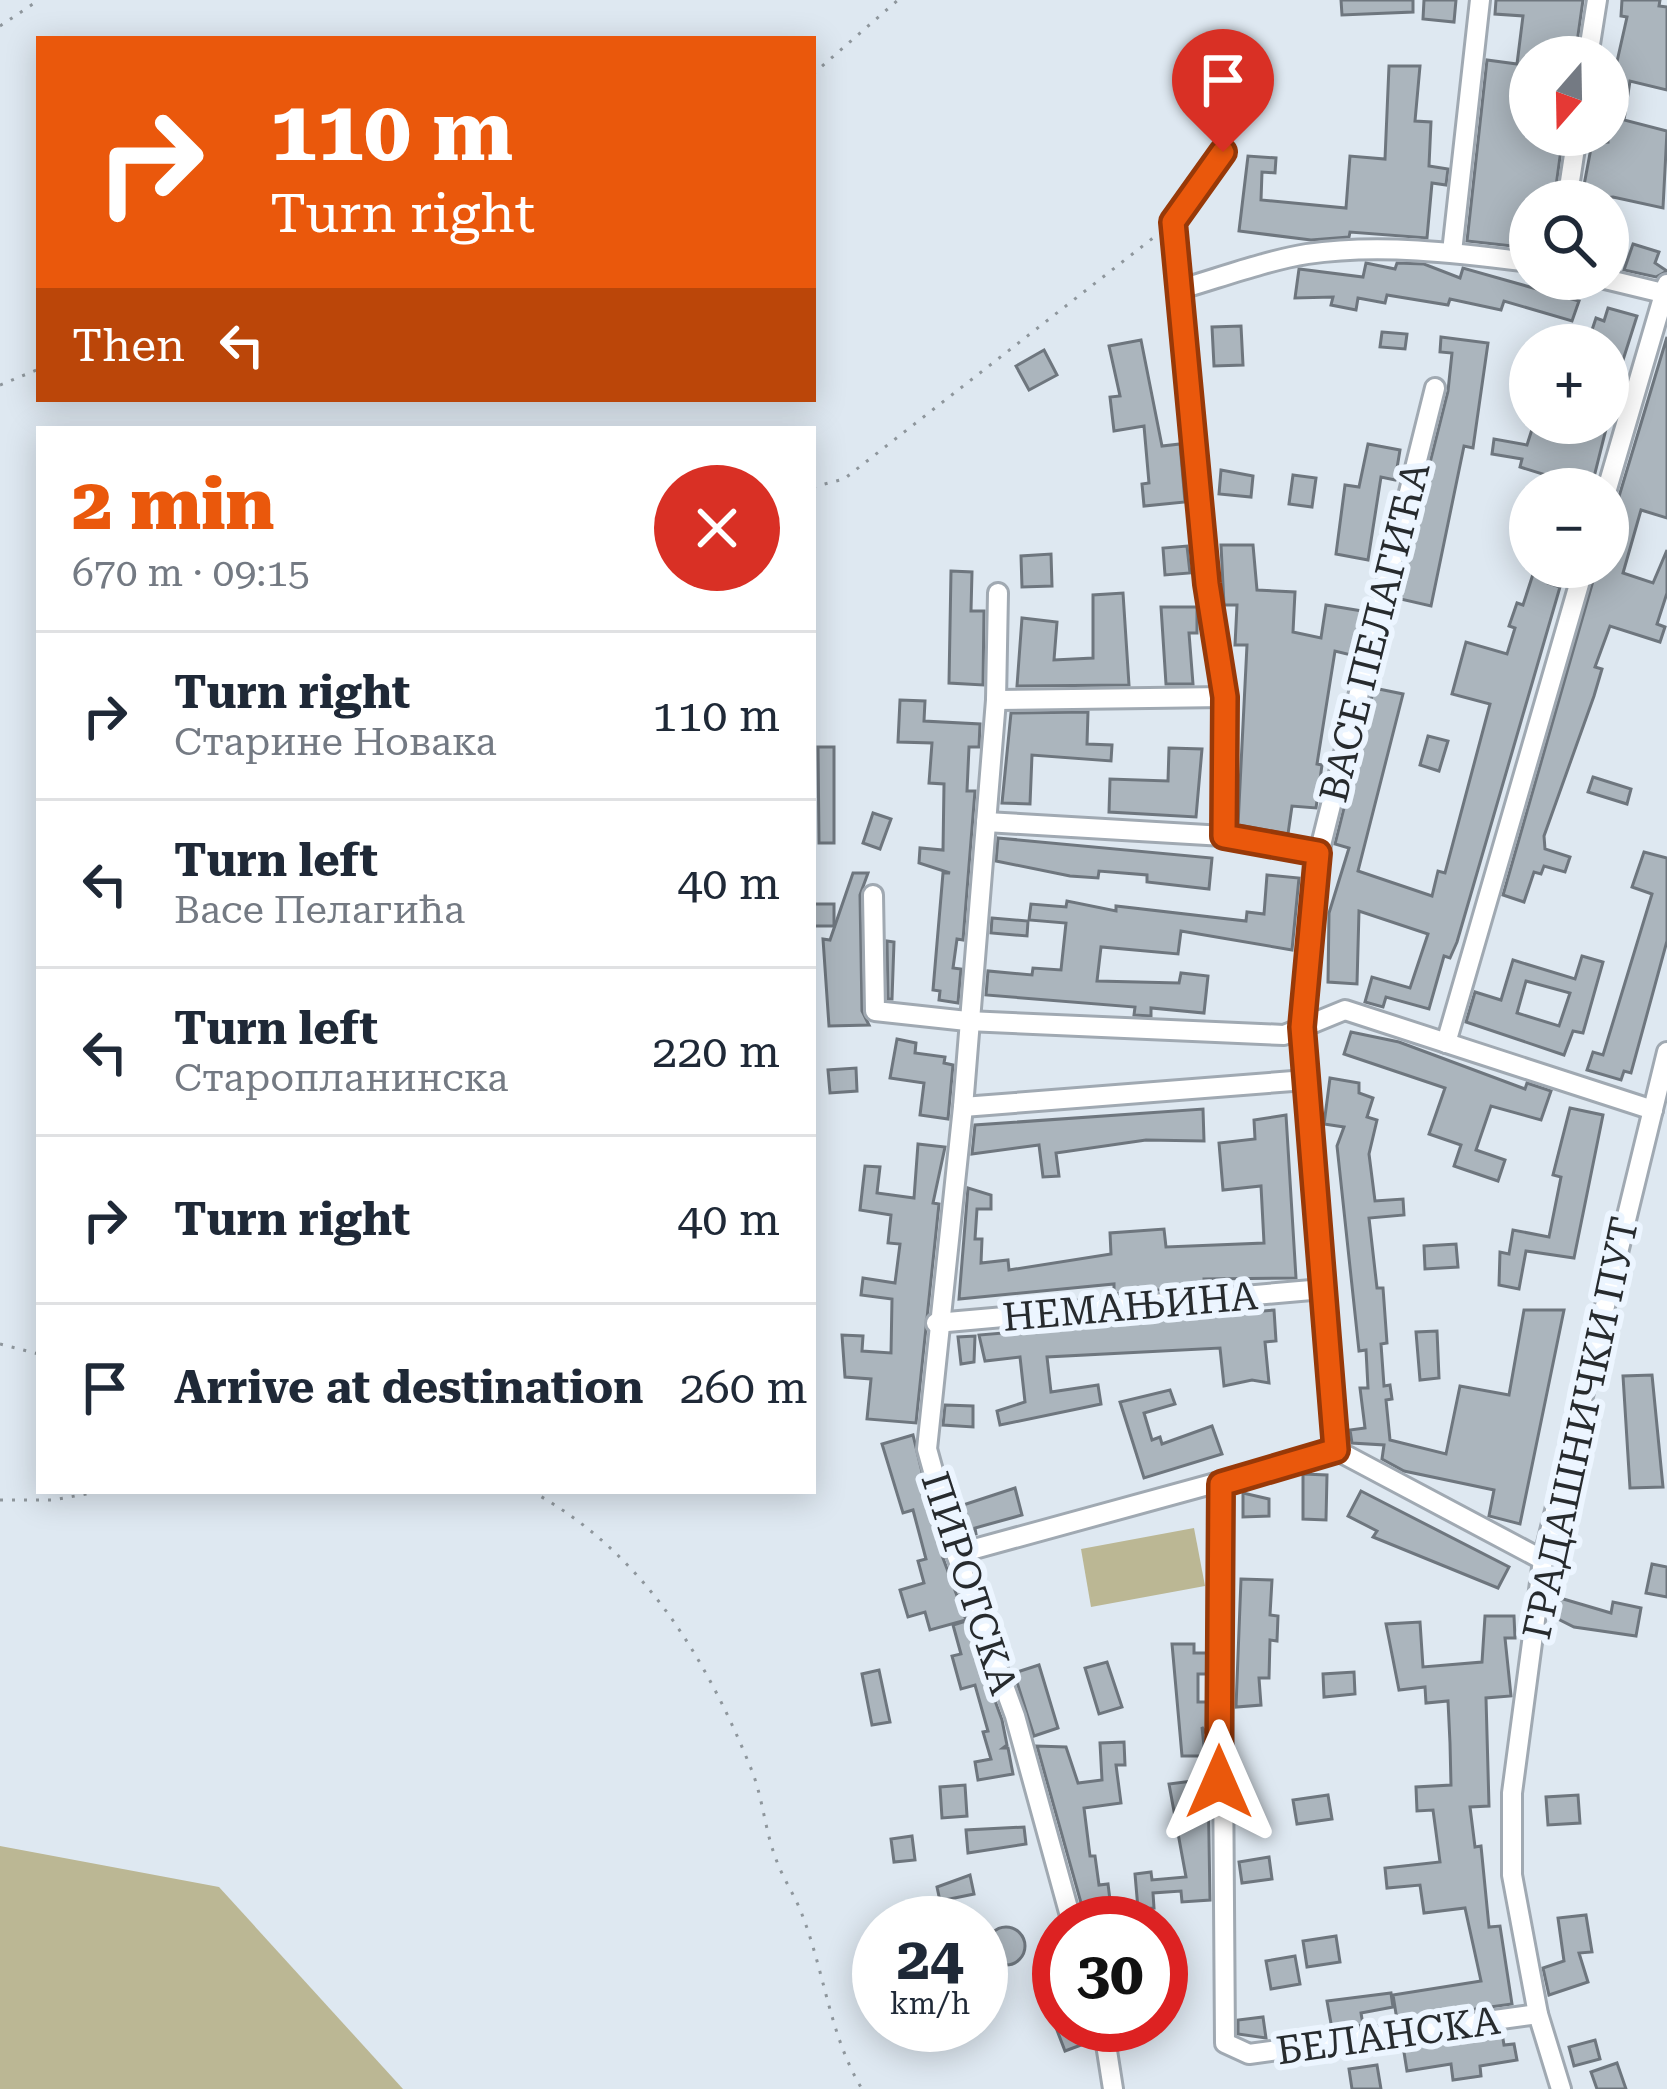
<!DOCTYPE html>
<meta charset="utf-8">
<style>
:root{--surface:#fff;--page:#f2f2f3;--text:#1f2937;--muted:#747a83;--line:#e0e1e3;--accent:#ea580c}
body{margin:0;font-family:"Roboto Serif",serif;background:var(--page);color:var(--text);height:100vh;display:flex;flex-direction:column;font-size:45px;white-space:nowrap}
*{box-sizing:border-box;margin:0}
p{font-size:39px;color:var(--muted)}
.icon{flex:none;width:66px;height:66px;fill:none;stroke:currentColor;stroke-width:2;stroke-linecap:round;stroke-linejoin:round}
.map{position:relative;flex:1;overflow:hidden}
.side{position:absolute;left:36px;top:426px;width:780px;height:1068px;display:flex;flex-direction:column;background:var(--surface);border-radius:0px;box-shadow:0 6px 30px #0003}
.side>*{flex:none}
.guide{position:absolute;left:36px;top:36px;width:780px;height:366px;border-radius:0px;box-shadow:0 6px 30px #0003;background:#ea580c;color:#fff;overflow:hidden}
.needle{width:78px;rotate:200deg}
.fabs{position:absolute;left:1509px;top:36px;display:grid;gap:24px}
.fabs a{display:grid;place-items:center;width:120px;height:120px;border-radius:50%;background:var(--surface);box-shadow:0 6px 30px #0003;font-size:60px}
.speed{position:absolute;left:852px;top:1896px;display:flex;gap:24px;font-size:60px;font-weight:700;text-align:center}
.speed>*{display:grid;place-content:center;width:156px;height:156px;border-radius:50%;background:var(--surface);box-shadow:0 6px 30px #0003;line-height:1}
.speed small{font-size:30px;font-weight:400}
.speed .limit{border:18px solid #d22;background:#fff;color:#111}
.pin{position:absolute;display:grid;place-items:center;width:102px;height:102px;color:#fff;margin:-123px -51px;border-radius:50% 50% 50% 0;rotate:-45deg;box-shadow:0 0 12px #0007}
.pin .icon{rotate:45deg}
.me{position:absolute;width:132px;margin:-66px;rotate:0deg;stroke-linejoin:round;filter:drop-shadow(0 0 9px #0008)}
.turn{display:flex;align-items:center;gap:42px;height:252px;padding:0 36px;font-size:54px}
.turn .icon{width:156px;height:156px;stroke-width:2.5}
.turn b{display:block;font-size:84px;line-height:102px}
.then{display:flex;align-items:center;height:114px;padding:0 36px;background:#0003;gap:24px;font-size:45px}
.round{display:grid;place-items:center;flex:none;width:126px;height:126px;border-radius:63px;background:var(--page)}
.headline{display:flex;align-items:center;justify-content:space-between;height:204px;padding:0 36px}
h1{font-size:72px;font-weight:800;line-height:90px;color:var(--accent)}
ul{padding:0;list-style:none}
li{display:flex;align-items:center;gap:36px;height:168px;padding:0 36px;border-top:3px solid var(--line)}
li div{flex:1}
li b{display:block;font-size:45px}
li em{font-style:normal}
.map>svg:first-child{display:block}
.green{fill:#bbb794}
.building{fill:#abb5bd;stroke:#6e767e;stroke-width:3;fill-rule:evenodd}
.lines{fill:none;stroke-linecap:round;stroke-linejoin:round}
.street-casing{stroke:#a0a9b2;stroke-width:24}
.path{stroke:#8e969c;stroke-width:3;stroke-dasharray:3 9;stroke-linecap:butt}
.street{stroke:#fff;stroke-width:18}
.route-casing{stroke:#983908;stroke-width:30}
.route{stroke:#ea580c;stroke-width:21}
.labels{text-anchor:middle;stroke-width:12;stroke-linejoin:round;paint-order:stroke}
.street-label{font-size:39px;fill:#272b2e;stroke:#ecf5ff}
</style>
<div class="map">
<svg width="1667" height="2089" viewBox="0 0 1667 2089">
<rect width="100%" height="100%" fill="#dee8f1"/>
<g class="green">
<polygon points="1194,1528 1205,1586 1091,1607 1081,1549"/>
<polygon points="0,1846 219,1887 403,2089 0,2089"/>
</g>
<g class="building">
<polygon points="1341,0 1413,0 1413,12 1342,15"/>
<polygon points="1424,0 1456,0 1454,22 1423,19"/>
<polygon points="1496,0 1583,0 1575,57 1530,57 1530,135 1563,135 1554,201 1530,201 1530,248 1467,241 1487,60 1517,64 1523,16 1495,14"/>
<polygon points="1622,0 1660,0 1659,6 1667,7 1667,90 1630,81 1624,120 1667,131 1663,208 1613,197 1581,201 1592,143 1608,142 1608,64 1616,66 1627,17 1621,16"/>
<polygon points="1389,66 1420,66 1415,121 1431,122 1429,166 1448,169 1446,185 1432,183 1427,238 1350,232 1349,237 1311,240 1239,231 1248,156 1276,158 1275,173 1262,172 1261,200 1346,208 1350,156 1385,159"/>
<polygon points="1633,244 1659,252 1655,263 1667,271 1656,277 1624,270"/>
<polygon points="1366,263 1395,269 1397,263 1424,264 1460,278 1463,268 1579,301 1572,321 1504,301 1501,310 1450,299 1448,305 1387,295 1385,303 1358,298 1356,310 1331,305 1333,297 1295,298 1299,269 1363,277"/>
<polygon points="1608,308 1637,316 1610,401 1608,345 1587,345 1596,318 1604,321"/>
<polygon points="1241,326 1243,365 1214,366 1212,327"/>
<polygon points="1382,332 1407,334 1405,349 1380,347"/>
<polygon points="1441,337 1488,343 1473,448 1464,446 1431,606 1396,598 1448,391 1452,353 1440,352"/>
<polygon points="1667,337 1667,518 1641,510 1623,573 1653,583 1667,550 1667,593 1657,624 1665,627 1660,642 1610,626 1595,667 1602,669 1594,696 1544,836 1545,849 1570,857 1565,872 1544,866 1541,874 1534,872 1524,902 1503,895 1597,567 1608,567 1608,533"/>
<polygon points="1141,340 1162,446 1180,444 1185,502 1144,506 1142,484 1149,483 1144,426 1114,431 1110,397 1120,396 1109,346"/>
<polygon points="1044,350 1057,375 1029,390 1016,366"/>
<polygon points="1534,423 1572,428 1573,423 1584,423 1606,429 1591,489 1520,467 1522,459 1492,454 1494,439 1527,445"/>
<polygon points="1368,444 1400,450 1395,480 1381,477 1368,560 1336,554 1345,485 1359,487"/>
<polygon points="1221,470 1253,476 1251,497 1219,494"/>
<polygon points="1293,475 1316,478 1312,507 1289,504"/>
<polygon points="1221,545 1253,545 1257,590 1295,592 1293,632 1321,638 1326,605 1362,611 1351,655 1335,651 1317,764 1322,765 1316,808 1292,806 1288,834 1238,825 1247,645 1235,645 1237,605 1224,605"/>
<polygon points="1187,546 1190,573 1165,575 1163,548"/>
<polygon points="1051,554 1052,586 1022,587 1021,556"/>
<polygon points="1535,568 1551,574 1548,583 1560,587 1457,942 1450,958 1444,956 1429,1009 1386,997 1383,1007 1365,1002 1372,977 1410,988 1428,934 1359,911 1357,984 1328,982 1329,913 1349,848 1335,844 1374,688 1403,694 1358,871 1432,896 1438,871 1445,873 1490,704 1452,694 1466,642 1507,654 1515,628 1509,626 1517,603 1523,605"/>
<polygon points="951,571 972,572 971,611 984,611 983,685 949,683"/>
<polygon points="1123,593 1129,685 1017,686 1022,618 1057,622 1054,660 1093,658 1093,595"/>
<polygon points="1161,607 1197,607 1197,633 1189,633 1193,684 1166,684"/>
<polygon points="900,700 925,701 924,721 980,724 979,747 969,747 967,791 975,791 963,940 957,939 953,968 961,969 958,1003 939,1000 940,991 933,990 943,873 950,873 919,863 920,848 943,850 944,784 929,783 932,743 898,742"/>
<polygon points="1088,712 1087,744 1112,745 1111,761 1032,755 1030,804 1002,803 1011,713"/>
<polygon points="1428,736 1448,741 1439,771 1420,765"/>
<polygon points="818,747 834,747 834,843 819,843"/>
<polygon points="1169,748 1202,749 1196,817 1109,812 1110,779 1168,781"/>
<polygon points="1593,777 1631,789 1627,804 1588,792"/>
<polygon points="873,813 891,819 880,849 863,843"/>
<polygon points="998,838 1212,858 1209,889 1147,882 1147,875 1099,871 1098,878 1070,876 996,861"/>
<polygon points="1644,852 1667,858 1667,941 1631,1073 1624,1071 1621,1080 1587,1070 1593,1052 1603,1055 1652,894 1632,887"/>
<polygon points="853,873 868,873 860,895 862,1011 869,1025 829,1026 823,939 830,940"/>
<polygon points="1267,875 1299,878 1292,950 1181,931 1178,954 1101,947 1097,981 1179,983 1181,973 1208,976 1204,1013 1151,1008 1151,1016 1134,1015 1135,1007 986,995 988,971 1032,975 1033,968 1061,970 1066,923 1029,920 1031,904 1066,907 1067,901 1116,911 1116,906 1246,921 1247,912 1264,914"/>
<rect x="813" y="904" width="21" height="22"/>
<polygon points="992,918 1028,921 1027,936 991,933"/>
<polygon points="887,941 894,942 892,999 888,999"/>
<path d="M1582 956 1603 962 1583 1033 1573 1031 1564 1055 1466 1022 1475 992 1501 1000 1513 960 1575 979ZM1526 981 1570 993 1559 1026 1517 1013Z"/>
<polygon points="1351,1032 1399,1042 1525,1089 1527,1083 1551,1091 1541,1120 1491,1106 1476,1150 1505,1160 1498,1181 1454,1166 1461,1145 1429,1134 1445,1088 1344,1054"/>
<polygon points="897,1039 916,1043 915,1053 945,1057 944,1063 953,1065 948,1119 920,1115 924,1083 890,1078"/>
<polygon points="856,1068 857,1091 830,1093 828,1070"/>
<polygon points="1330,1078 1359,1083 1359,1093 1373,1098 1367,1117 1377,1120 1369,1154 1375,1201 1403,1199 1404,1215 1369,1218 1377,1288 1383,1288 1387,1343 1381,1344 1384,1386 1390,1385 1392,1399 1386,1400 1390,1440 1446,1454 1460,1386 1509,1395 1524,1310 1564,1310 1520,1524 1489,1516 1494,1490 1404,1471 1382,1459 1384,1445 1352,1443 1350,1430 1365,1428 1360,1388 1368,1388 1366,1350 1359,1351 1337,1146 1344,1127 1324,1124"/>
<polygon points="1570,1108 1603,1115 1574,1258 1526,1251 1519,1289 1499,1285 1500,1252 1509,1254 1513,1230 1549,1237 1561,1177 1553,1175"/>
<polygon points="1203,1109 1204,1141 1146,1140 1056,1153 1059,1176 1043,1177 1039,1145 972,1154 975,1125"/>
<polygon points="1286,1115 1296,1278 1204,1279 1204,1286 1114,1294 1114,1284 959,1299 968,1188 991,1195 991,1209 977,1209 975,1239 982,1239 981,1263 1008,1260 1009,1270 1111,1254 1110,1233 1164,1229 1166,1247 1264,1243 1261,1186 1223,1190 1219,1143 1255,1139 1254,1120"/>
<polygon points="918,1144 945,1147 933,1203 939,1204 916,1423 867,1419 871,1379 845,1377 842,1335 863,1336 862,1351 891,1353 892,1299 861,1295 863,1278 895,1283 900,1244 888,1243 891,1215 860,1210 865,1166 880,1167 877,1193 914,1198"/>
<polygon points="1456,1244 1458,1267 1425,1269 1424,1246"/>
<polygon points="1274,1310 1276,1341 1265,1342 1269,1383 1252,1380 1224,1386 1220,1348 1047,1357 1051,1392 1098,1385 1101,1404 1000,1425 997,1411 1025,1402 1020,1357 985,1361 979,1335"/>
<polygon points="1437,1331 1439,1378 1420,1380 1416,1332"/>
<polygon points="975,1336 974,1362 961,1364 958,1337"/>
<polygon points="1652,1375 1663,1487 1630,1488 1623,1376"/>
<polygon points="1170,1390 1175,1404 1144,1413 1152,1440 1160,1437 1162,1444 1212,1426 1222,1454 1144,1478 1120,1402"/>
<polygon points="945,1405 973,1406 973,1427 943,1425"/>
<polygon points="913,1435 943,1558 966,1620 930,1630 925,1612 908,1617 900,1590 924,1583 918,1561 926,1559 913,1510 903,1513 882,1444"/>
<polygon points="1303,1474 1327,1475 1326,1520 1303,1519"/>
<polygon points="1015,1488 1022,1515 975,1528 976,1534 965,1537 957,1507"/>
<polygon points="1361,1491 1509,1567 1498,1588 1373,1537 1377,1531 1348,1516"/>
<polygon points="1243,1493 1269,1499 1269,1516 1243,1517"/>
<polygon points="1652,1564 1667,1567 1667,1597 1646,1593"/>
<polygon points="1241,1579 1272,1580 1270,1615 1278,1616 1277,1641 1270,1640 1269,1678 1259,1678 1261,1705 1236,1707"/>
<polygon points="1560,1598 1611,1613 1613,1602 1641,1608 1636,1636 1574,1627 1554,1617"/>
<polygon points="1485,1616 1514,1616 1515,1638 1505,1638 1511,1696 1486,1698 1489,1806 1470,1807 1475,1847 1481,1846 1489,1927 1500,1926 1512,2004 1397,2020 1393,1995 1481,1981 1465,1908 1424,1913 1420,1885 1387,1888 1385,1868 1440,1862 1433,1810 1417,1811 1416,1787 1451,1785 1450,1743 1448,1701 1426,1703 1425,1687 1399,1690 1386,1624 1420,1622 1423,1667 1482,1662"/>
<polygon points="966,1621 1002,1720 1007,1745 1003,1748 1008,1748 1013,1774 978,1780 975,1762 991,1759 983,1732 988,1731 975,1685 961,1689 952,1656 961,1654 953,1625"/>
<polygon points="1172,1644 1194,1644 1194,1653 1209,1653 1209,1674 1198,1674 1198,1702 1209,1702 1209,1738 1202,1727 1205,1756 1182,1756"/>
<polygon points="1107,1662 1122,1707 1099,1714 1085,1668"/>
<polygon points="1039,1665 1058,1728 1034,1736 1014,1673"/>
<polygon points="879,1670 890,1722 872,1725 862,1674"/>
<polygon points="1354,1672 1355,1694 1324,1697 1323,1674"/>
<polygon points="1124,1742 1125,1765 1116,1765 1121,1803 1084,1808 1090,1856 1095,1856 1099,1885 1108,1884 1111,1908 1083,1910 1037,1746 1066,1747 1078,1783 1102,1780 1100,1743"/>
<polygon points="1208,1779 1210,1900 1182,1902 1181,1891 1153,1893 1154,1908 1138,1909 1135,1874 1151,1872 1152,1880 1186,1877 1169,1784"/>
<polygon points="965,1785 967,1816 942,1818 940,1787"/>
<polygon points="1328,1795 1332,1819 1297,1824 1293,1800"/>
<polygon points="1578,1795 1580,1823 1548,1825 1546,1797"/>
<polygon points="1024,1827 1026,1844 968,1853 966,1830"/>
<polygon points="912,1836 915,1860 894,1862 891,1839"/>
<polygon points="1269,1857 1272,1879 1242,1883 1239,1862"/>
<polygon points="970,1875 974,1894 940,1901 937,1887"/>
<polygon points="1586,1915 1592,1952 1579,1953 1588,1982 1549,1995 1543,1968 1564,1961 1558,1918"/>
<circle cx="1006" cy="1946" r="19"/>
<polygon points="1336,1936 1340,1962 1307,1967 1303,1941"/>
<polygon points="1295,1956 1300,1984 1271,1989 1266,1961"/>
<polygon points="1391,1993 1393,2007 1361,2013 1363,2025 1332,2029 1327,2001"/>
<polygon points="1263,2017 1266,2038 1238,2034 1238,2020"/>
<polygon points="1055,2025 1083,2025 1089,2042 1065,2051"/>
<polygon points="1502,2033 1504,2045 1514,2044 1517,2060 1480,2066 1481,2076 1453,2080 1451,2064 1407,2071 1403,2046"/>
<polygon points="1595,2040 1600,2059 1574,2066 1569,2047"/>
<polygon points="1617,2063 1626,2089 1597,2089 1591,2072"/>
<polygon points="1377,2065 1381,2089 1352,2089 1349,2069"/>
</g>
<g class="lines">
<g class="street-casing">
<g id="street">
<polyline points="1588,57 1597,0"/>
<polyline points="1223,152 1173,222 1207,584 1225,697 1224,836"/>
<polyline points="1567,201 1577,135"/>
<polyline points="1452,252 1480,0"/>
<polyline points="1605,279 1667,294"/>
<path d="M1181 289C1222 277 1265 261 1307 254 1380 243 1458 253 1530 262"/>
<polyline points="1607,489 1667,284"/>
<polyline points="998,593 996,700 963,1107 927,1449 956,1554 1015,1716 1072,1923"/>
<polyline points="996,700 1225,697"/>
<polyline points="986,822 1224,836 1319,853"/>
<polyline points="873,895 875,1011 967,1021 1284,1035 1345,1010 1653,1110"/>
<polyline points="1446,1043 1584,567"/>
<polyline points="963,1107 1306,1080"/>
<polyline points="936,1323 1323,1289"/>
<polyline points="1336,1450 1302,1027 1319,853 1435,388"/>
<polyline points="1221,1484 1225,2043 1249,2054 1538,2014"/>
<polyline points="956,1554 1336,1450 1543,1560"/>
<polyline points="1103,2025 1113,2089"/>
<polyline points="1561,2089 1538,2014 1512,1875 1512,1793 1543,1560 1667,1052"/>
</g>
</g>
<g class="path">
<polyline points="0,26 39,0"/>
<polyline points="813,74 898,0"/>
<polyline points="0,385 39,369"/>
<polyline points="813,487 844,479 1153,238"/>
<polyline points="0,1344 39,1354"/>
<path d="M531 1491C642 1551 706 1657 752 1771 763 1799 765 1831 776 1859 783 1879 796 1897 803 1917 825 1975 830 2036 862 2089"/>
<polyline points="0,1500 53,1500 103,1491"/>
</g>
<use href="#street" class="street"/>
</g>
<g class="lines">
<g class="route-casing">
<polyline id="route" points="1219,1782 1221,1484 1336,1450 1302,1027 1318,853 1224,836 1225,697 1207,584 1173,222 1223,152"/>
</g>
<use href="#route" class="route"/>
</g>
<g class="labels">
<g class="street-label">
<text transform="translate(1374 632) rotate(-76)" y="14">ВАСЕ ПЕЛАГИЋА</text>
<text transform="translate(1130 1306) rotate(-5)" y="14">НЕМАЊИНА</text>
<text transform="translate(1580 1428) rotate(-78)" y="14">ГРАДАШНИЧКИ ПУТ</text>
<text transform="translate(970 1583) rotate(72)" y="14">ПИРОТСКА</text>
<text transform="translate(1388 2035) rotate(-8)" y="14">БЕЛАНСКА</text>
</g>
</g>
</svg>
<div class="fabs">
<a><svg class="needle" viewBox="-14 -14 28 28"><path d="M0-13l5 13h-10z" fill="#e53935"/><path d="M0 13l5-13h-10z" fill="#747a83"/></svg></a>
<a><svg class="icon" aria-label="search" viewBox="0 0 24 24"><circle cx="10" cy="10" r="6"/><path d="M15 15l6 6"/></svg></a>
<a>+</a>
<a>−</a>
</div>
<div class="speed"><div>24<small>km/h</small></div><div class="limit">30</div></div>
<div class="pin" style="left:1223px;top:152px;background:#d93025"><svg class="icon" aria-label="arrive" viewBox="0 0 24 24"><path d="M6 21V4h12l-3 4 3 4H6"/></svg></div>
<svg class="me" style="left:1219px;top:1782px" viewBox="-20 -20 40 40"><path d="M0-17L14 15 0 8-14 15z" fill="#ea580c" stroke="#fff" stroke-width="4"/></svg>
<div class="guide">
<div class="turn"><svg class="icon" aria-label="right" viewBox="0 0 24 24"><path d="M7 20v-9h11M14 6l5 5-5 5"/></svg><div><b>110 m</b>Turn right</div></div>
<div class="then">Then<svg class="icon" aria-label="left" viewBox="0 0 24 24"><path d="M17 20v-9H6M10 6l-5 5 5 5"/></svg></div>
</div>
<section class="side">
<div class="headline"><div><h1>2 min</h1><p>670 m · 09:15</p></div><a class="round" style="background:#d93025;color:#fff"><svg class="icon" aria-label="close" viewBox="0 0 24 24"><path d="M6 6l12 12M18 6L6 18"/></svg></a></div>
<ul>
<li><svg class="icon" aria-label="right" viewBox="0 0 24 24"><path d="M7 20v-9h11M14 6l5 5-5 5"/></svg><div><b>Turn right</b><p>Старине Новака</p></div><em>110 m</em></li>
<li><svg class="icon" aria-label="left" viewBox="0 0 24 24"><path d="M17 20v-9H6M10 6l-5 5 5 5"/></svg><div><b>Turn left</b><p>Васе Пелагића</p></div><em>40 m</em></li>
<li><svg class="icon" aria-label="left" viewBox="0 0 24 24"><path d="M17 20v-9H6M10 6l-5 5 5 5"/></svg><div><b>Turn left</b><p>Старопланинска</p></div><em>220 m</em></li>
<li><svg class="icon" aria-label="right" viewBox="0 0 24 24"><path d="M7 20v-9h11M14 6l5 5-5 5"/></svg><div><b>Turn right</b></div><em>40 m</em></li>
<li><svg class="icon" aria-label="arrive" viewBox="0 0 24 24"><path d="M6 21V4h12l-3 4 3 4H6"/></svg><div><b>Arrive at destination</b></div><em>260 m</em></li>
</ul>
</section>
</div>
